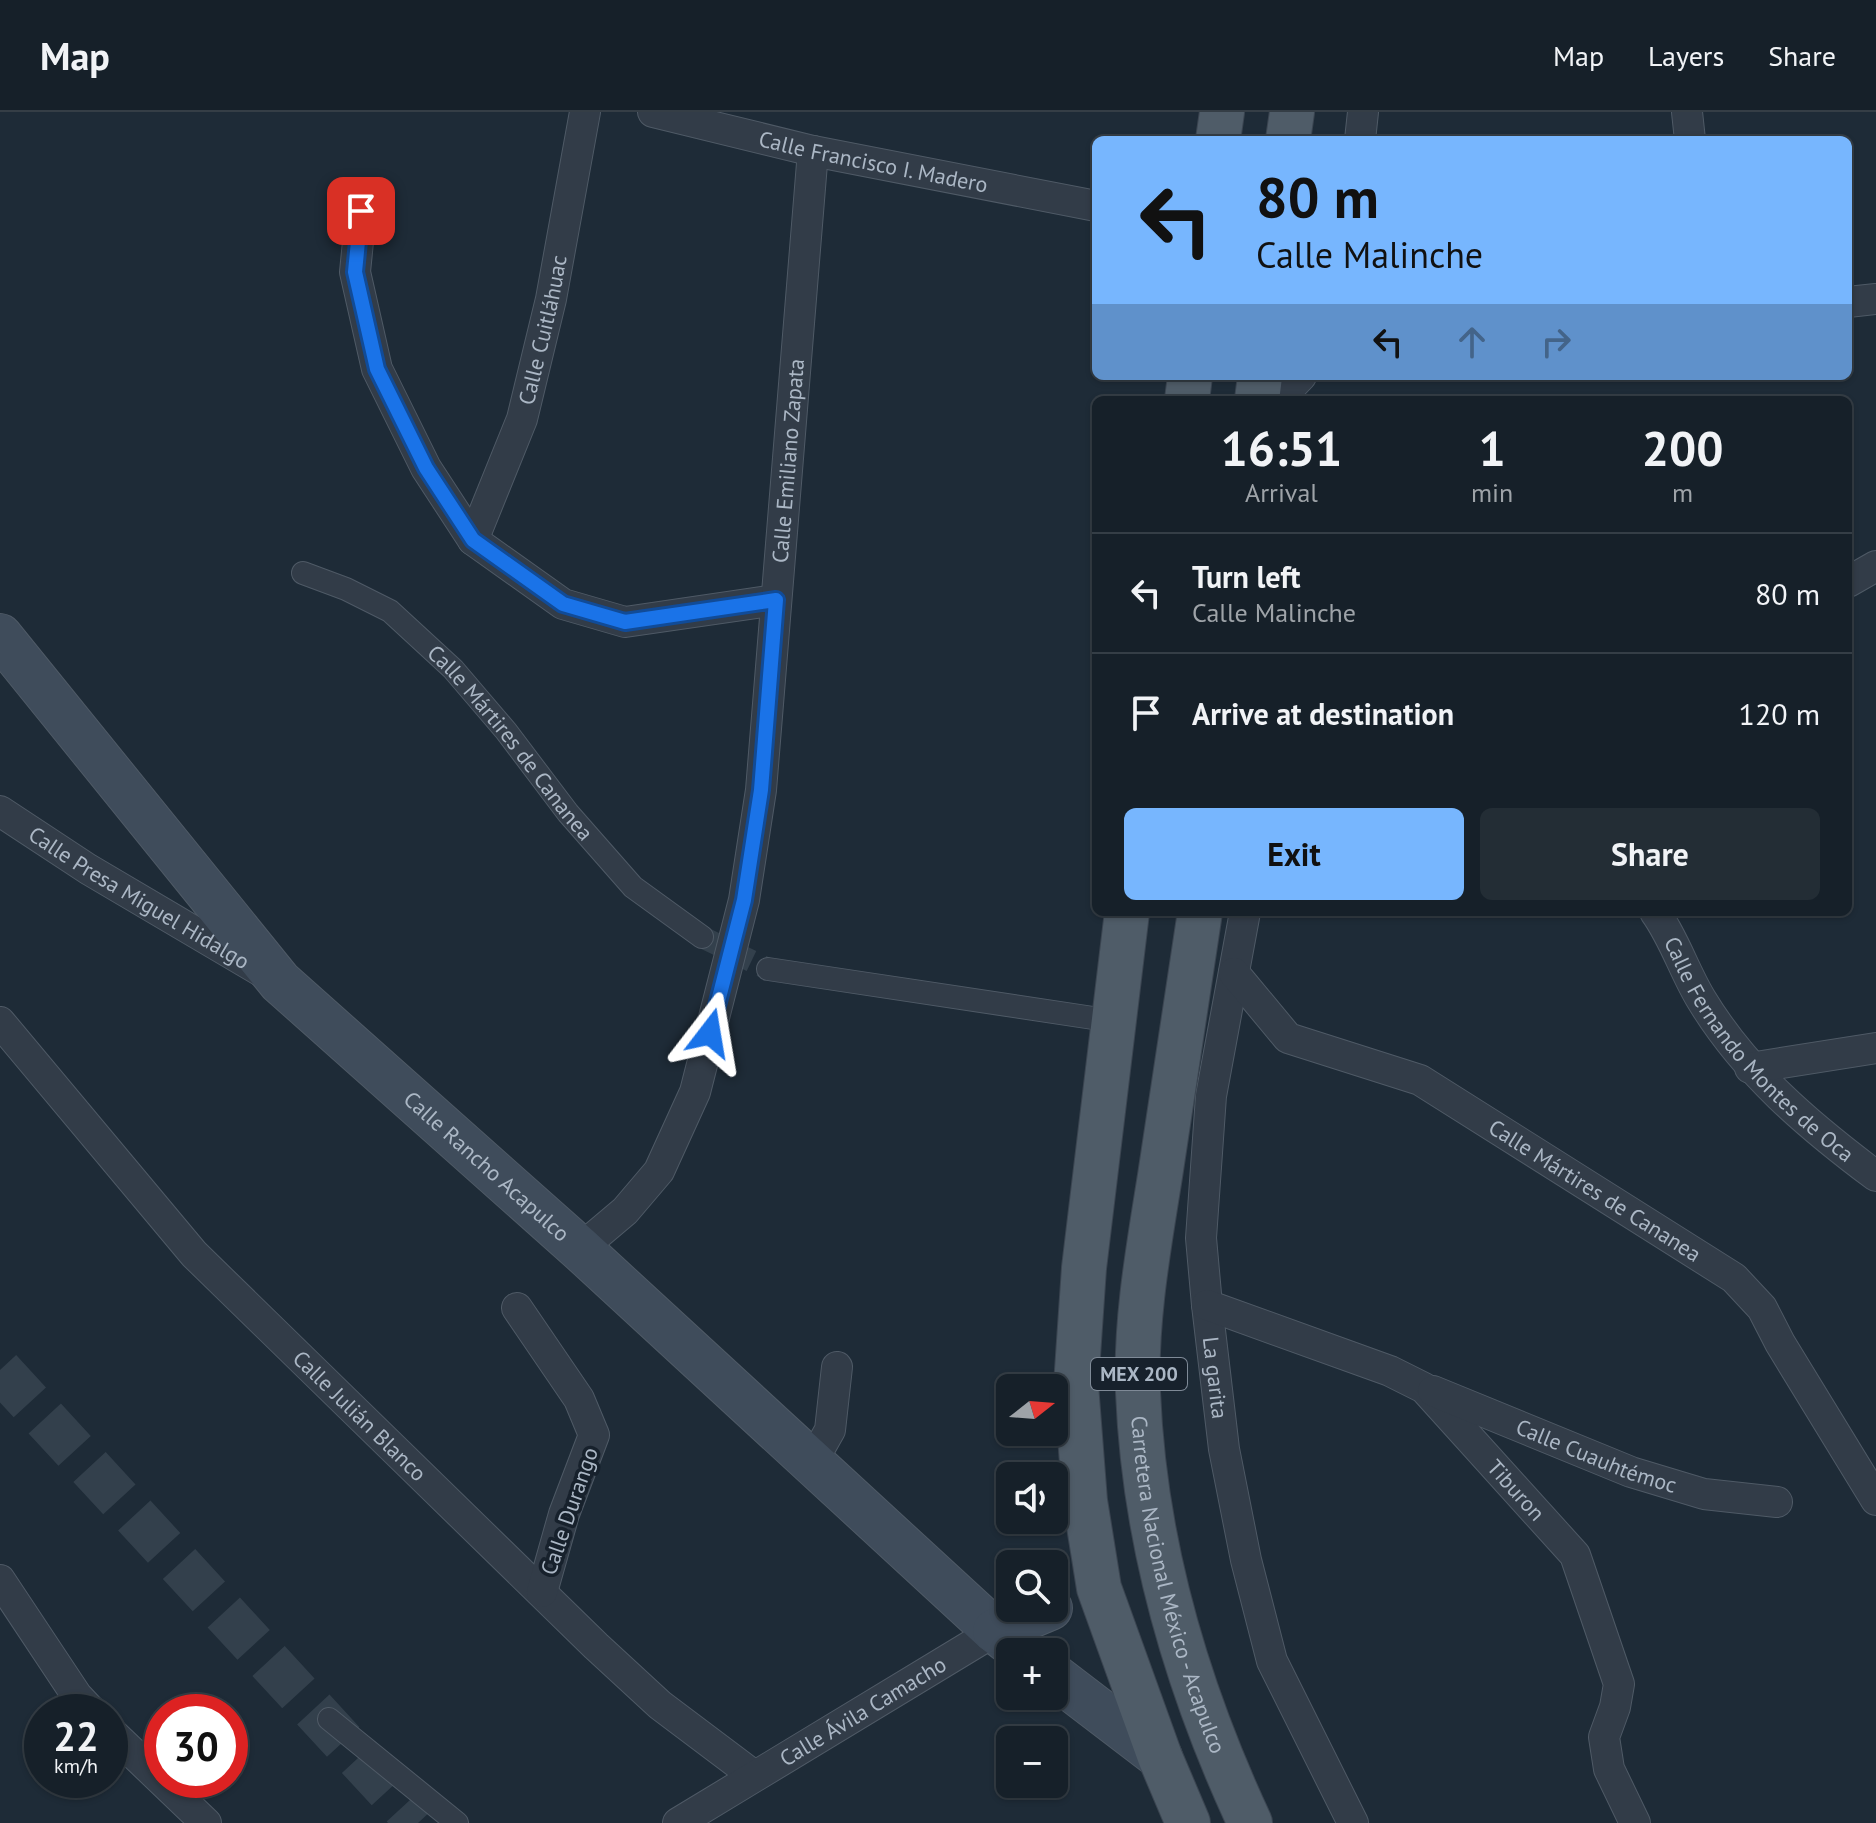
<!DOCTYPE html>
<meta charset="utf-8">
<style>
:root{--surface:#162029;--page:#232d35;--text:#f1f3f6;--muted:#9ea3a8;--line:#353e46;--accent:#77b6fe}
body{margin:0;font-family:"PT Sans",sans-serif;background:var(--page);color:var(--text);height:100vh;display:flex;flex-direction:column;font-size:30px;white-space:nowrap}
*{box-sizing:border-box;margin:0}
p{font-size:26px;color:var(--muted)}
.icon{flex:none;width:44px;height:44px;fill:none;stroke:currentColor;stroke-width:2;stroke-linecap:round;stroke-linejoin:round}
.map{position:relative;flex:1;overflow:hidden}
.drawer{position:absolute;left:1092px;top:284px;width:760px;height:520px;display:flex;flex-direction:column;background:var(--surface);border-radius:12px;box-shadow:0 2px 6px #0004,0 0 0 2px var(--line)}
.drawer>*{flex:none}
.banner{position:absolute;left:1092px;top:24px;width:760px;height:244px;border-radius:12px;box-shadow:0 2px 6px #0004,0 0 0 2px var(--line);background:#77b6fe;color:#111;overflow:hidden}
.needle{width:52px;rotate:73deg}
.buttons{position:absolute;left:996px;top:1262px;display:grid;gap:16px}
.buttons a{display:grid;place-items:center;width:72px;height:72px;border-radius:12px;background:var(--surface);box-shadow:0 2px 6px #0004,0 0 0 2px var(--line);font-size:40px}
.speed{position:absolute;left:24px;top:1582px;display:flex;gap:16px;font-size:40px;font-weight:700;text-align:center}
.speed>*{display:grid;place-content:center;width:104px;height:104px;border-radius:50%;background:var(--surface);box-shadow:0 2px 6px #0004,0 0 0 2px var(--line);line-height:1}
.speed small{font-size:20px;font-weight:400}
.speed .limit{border:12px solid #d22;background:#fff;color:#111}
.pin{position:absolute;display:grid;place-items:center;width:68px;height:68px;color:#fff;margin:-34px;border-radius:16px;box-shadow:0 4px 12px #0006}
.me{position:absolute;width:88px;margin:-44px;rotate:14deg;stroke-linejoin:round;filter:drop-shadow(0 0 6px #0008)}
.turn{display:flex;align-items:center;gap:28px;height:168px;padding:0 32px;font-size:36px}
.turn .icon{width:104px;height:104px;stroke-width:2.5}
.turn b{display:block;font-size:56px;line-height:68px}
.lanes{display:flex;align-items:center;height:76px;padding:0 32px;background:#0003;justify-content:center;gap:40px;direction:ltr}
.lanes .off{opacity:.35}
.eta{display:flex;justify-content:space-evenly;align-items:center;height:136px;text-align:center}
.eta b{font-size:48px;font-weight:700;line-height:56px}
.cta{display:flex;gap:16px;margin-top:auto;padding:16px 32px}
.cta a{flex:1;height:92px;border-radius:12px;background:var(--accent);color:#111;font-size:32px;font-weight:700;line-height:92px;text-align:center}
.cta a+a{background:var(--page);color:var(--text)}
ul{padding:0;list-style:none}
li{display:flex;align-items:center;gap:24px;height:120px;padding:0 32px;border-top:2px solid var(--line)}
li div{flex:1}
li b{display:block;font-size:30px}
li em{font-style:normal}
header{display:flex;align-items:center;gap:48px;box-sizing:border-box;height:112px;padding:0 40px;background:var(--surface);border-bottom:2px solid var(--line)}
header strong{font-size:38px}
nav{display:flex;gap:44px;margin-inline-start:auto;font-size:28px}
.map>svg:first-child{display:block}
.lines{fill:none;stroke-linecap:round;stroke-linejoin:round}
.pedestrian-tunnel{stroke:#33404c;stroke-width:22;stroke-dasharray:22 11;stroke-linecap:butt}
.motorway-tunnel{stroke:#33404c;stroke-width:44;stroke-dasharray:44 22;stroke-linecap:butt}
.pedestrian-casing{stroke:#4f5a66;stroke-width:24}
.minor-casing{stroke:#4f5a66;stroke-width:32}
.secondary-casing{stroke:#4f5a66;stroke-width:46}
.primary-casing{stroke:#3b4551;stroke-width:46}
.pedestrian{stroke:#323c48;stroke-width:22}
.minor{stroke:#323c48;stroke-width:30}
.secondary{stroke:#3f4c5b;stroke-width:44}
.primary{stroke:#4f5c68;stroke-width:44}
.route-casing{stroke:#114b97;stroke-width:20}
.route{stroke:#1a73e8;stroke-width:14}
.labels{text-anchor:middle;stroke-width:7;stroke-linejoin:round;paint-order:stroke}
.shield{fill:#17212c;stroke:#7f8a97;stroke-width:2}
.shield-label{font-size:20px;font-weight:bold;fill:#abb7c5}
.street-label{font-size:22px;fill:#abb7c5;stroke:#17212c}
</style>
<header>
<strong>Map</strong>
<nav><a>Map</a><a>Layers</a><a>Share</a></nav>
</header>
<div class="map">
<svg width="1876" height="1711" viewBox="0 0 1876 1711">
<rect width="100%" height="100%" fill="#1e2b37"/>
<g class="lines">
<polyline class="pedestrian-tunnel" points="702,825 768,857"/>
<polyline class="motorway-tunnel" points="0,1258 418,1711"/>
<g class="pedestrian-casing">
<g id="pedestrian">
<path id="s1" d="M303 461 346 477 390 499 453 557 506 619 568 701 633 775 702 825"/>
<polyline points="768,857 1113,909"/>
<polyline points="329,1607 457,1711"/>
</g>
</g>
<g class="minor-casing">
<g id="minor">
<path id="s2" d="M653 0 813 39 1096 94"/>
<polyline points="1687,0 1690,28"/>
<polyline points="1360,28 1363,0"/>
<polyline points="361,99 355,160 377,257 426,356 473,428 563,492 625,510 776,488"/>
<polyline points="1848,190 1876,187"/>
<polyline points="1278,288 1301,264"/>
<path id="s3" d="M473 428 522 307 551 187 585 0"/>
<polyline points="1848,470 1876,454"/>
<path id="s4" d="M0 699 88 757 261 859"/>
<path id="s5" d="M1245 800 1211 984 1201 1126 1207 1193 1224 1337 1246 1448 1272 1549 1353 1711"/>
<path id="s6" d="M1655 800C1674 826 1684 859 1701 887 1745 960 1809 1014 1876 1064"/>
<path id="s7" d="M1234 861 1288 926 1420 968 1734 1166 1762 1196 1780 1231 1876 1388"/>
<path id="s8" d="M0 910 194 1142 596 1534 660 1593 753 1663"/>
<polyline points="1750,956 1876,936"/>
<path id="s9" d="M580 1137 625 1099 659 1059 695 980 744 788 761 678 813 39"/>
<path id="s10" d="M1207 1193 1390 1259 1424 1276 1575 1443 1619 1572 1615 1595 1604 1625 1609 1657 1635 1711"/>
<polyline points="517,1196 579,1287 594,1323 564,1402 542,1480"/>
<path id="s11" d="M1433 1279 1631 1360 1704 1382 1777 1390"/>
<polyline points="812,1350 830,1318 837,1255"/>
<polyline points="0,1468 77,1584 92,1600"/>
<polyline points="110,1619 206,1711"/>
<path id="s12" d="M678 1711 995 1519"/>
</g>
</g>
<g class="secondary-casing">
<g id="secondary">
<path id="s13" d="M0 524 280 870 580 1137 995 1519 1022 1540"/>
<polyline points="995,1519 1050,1496"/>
<polyline points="1054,1564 1160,1645"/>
</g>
</g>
<g class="primary-casing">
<g id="primary">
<polyline points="1218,28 1222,0"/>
<polyline points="1288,28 1292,0"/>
<polyline points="1187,288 1190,264"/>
<polyline points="1257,288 1260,264"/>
<polyline points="1127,800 1084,1156 1076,1273 1085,1389 1099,1476 1160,1645 1188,1711"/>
<path id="s14" d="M1200 800C1186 888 1173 976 1160 1064 1149 1133 1135 1209 1138 1280 1144 1430 1187 1576 1250 1711"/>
</g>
</g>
<use href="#pedestrian" class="pedestrian"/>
<use href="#minor" class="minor"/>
<use href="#secondary" class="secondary"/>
<use href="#primary" class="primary"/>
</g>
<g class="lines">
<g class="route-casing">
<polyline id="route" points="361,99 355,160 377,257 426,356 473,428 563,492 625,510 776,488 761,678 744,788 710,921"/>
</g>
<use href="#route" class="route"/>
</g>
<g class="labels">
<rect class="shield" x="1091" y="1246" width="96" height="32" rx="6"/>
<g class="shield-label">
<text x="1139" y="1269">MEX 200</text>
</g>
<g class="street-label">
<text dy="8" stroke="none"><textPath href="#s2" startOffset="226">Calle Francisco I. Madero</textPath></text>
<text dy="8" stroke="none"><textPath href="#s3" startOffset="222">Calle Cuitláhuac</textPath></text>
<text dy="8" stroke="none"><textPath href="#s9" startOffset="838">Calle Emiliano Zapata</textPath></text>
<text dy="8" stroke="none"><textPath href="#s1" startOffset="274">Calle Mártires de Cananea</textPath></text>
<text dy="8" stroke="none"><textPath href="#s4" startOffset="164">Calle Presa Miguel Hidalgo</textPath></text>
<text dy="8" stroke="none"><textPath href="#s6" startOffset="174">Calle Fernando Montes de Oca</textPath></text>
<text dy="8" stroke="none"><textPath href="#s13" startOffset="722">Calle Rancho Acapulco</textPath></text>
<text dy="8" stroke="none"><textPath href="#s7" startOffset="430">Calle Mártires de Cananea</textPath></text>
<text dy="8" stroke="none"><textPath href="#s5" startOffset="470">La garita</textPath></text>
<text dy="8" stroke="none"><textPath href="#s8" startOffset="534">Calle Julián Blanco</textPath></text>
<text dy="8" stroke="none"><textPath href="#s11" startOffset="176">Calle Cuauhtémoc</textPath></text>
<text dy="8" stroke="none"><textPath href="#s10" startOffset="370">Tiburon</textPath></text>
<text transform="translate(569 1399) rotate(-71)" y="8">Calle Durango</text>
<text dy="8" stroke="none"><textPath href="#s14" startOffset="682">Carretera Nacional México - Acapulco</textPath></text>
<text dy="8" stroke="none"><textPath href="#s12" startOffset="216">Calle Ávila Camacho</textPath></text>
</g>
</g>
</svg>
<div class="buttons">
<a><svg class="needle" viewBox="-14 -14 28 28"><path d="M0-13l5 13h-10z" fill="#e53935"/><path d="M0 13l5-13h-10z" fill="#9ea3a8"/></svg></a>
<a><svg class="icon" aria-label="sound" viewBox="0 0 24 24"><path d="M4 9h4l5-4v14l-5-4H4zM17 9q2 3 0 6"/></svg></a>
<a><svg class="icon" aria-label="search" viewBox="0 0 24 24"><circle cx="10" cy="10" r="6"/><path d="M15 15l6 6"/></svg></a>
<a>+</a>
<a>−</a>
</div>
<div class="speed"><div>22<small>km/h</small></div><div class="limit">30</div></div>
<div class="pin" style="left:361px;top:99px;background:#d93025"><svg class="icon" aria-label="arrive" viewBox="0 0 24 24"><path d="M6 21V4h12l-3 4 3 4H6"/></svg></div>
<svg class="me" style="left:710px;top:921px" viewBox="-20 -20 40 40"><path d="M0-17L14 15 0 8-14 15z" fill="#1a73e8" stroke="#fff" stroke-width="4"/></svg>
<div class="banner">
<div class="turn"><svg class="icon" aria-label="left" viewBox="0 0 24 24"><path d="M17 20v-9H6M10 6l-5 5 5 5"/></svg><div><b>80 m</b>Calle Malinche</div></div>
<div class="lanes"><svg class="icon" aria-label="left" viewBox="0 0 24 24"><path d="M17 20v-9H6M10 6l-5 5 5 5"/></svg><svg class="icon off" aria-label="ahead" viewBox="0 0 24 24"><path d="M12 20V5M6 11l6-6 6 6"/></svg><svg class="icon off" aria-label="right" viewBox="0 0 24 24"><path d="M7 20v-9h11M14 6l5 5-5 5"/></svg></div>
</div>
<section class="drawer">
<div class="eta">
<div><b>16:51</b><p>Arrival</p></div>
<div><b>1</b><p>min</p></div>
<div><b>200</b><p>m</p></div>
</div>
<ul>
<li><svg class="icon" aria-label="left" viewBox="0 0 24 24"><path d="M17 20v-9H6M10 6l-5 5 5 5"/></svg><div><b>Turn left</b><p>Calle Malinche</p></div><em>80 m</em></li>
<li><svg class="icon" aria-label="arrive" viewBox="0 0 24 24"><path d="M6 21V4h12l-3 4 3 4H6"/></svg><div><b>Arrive at destination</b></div><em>120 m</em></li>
</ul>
<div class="cta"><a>Exit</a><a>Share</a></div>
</section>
</div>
